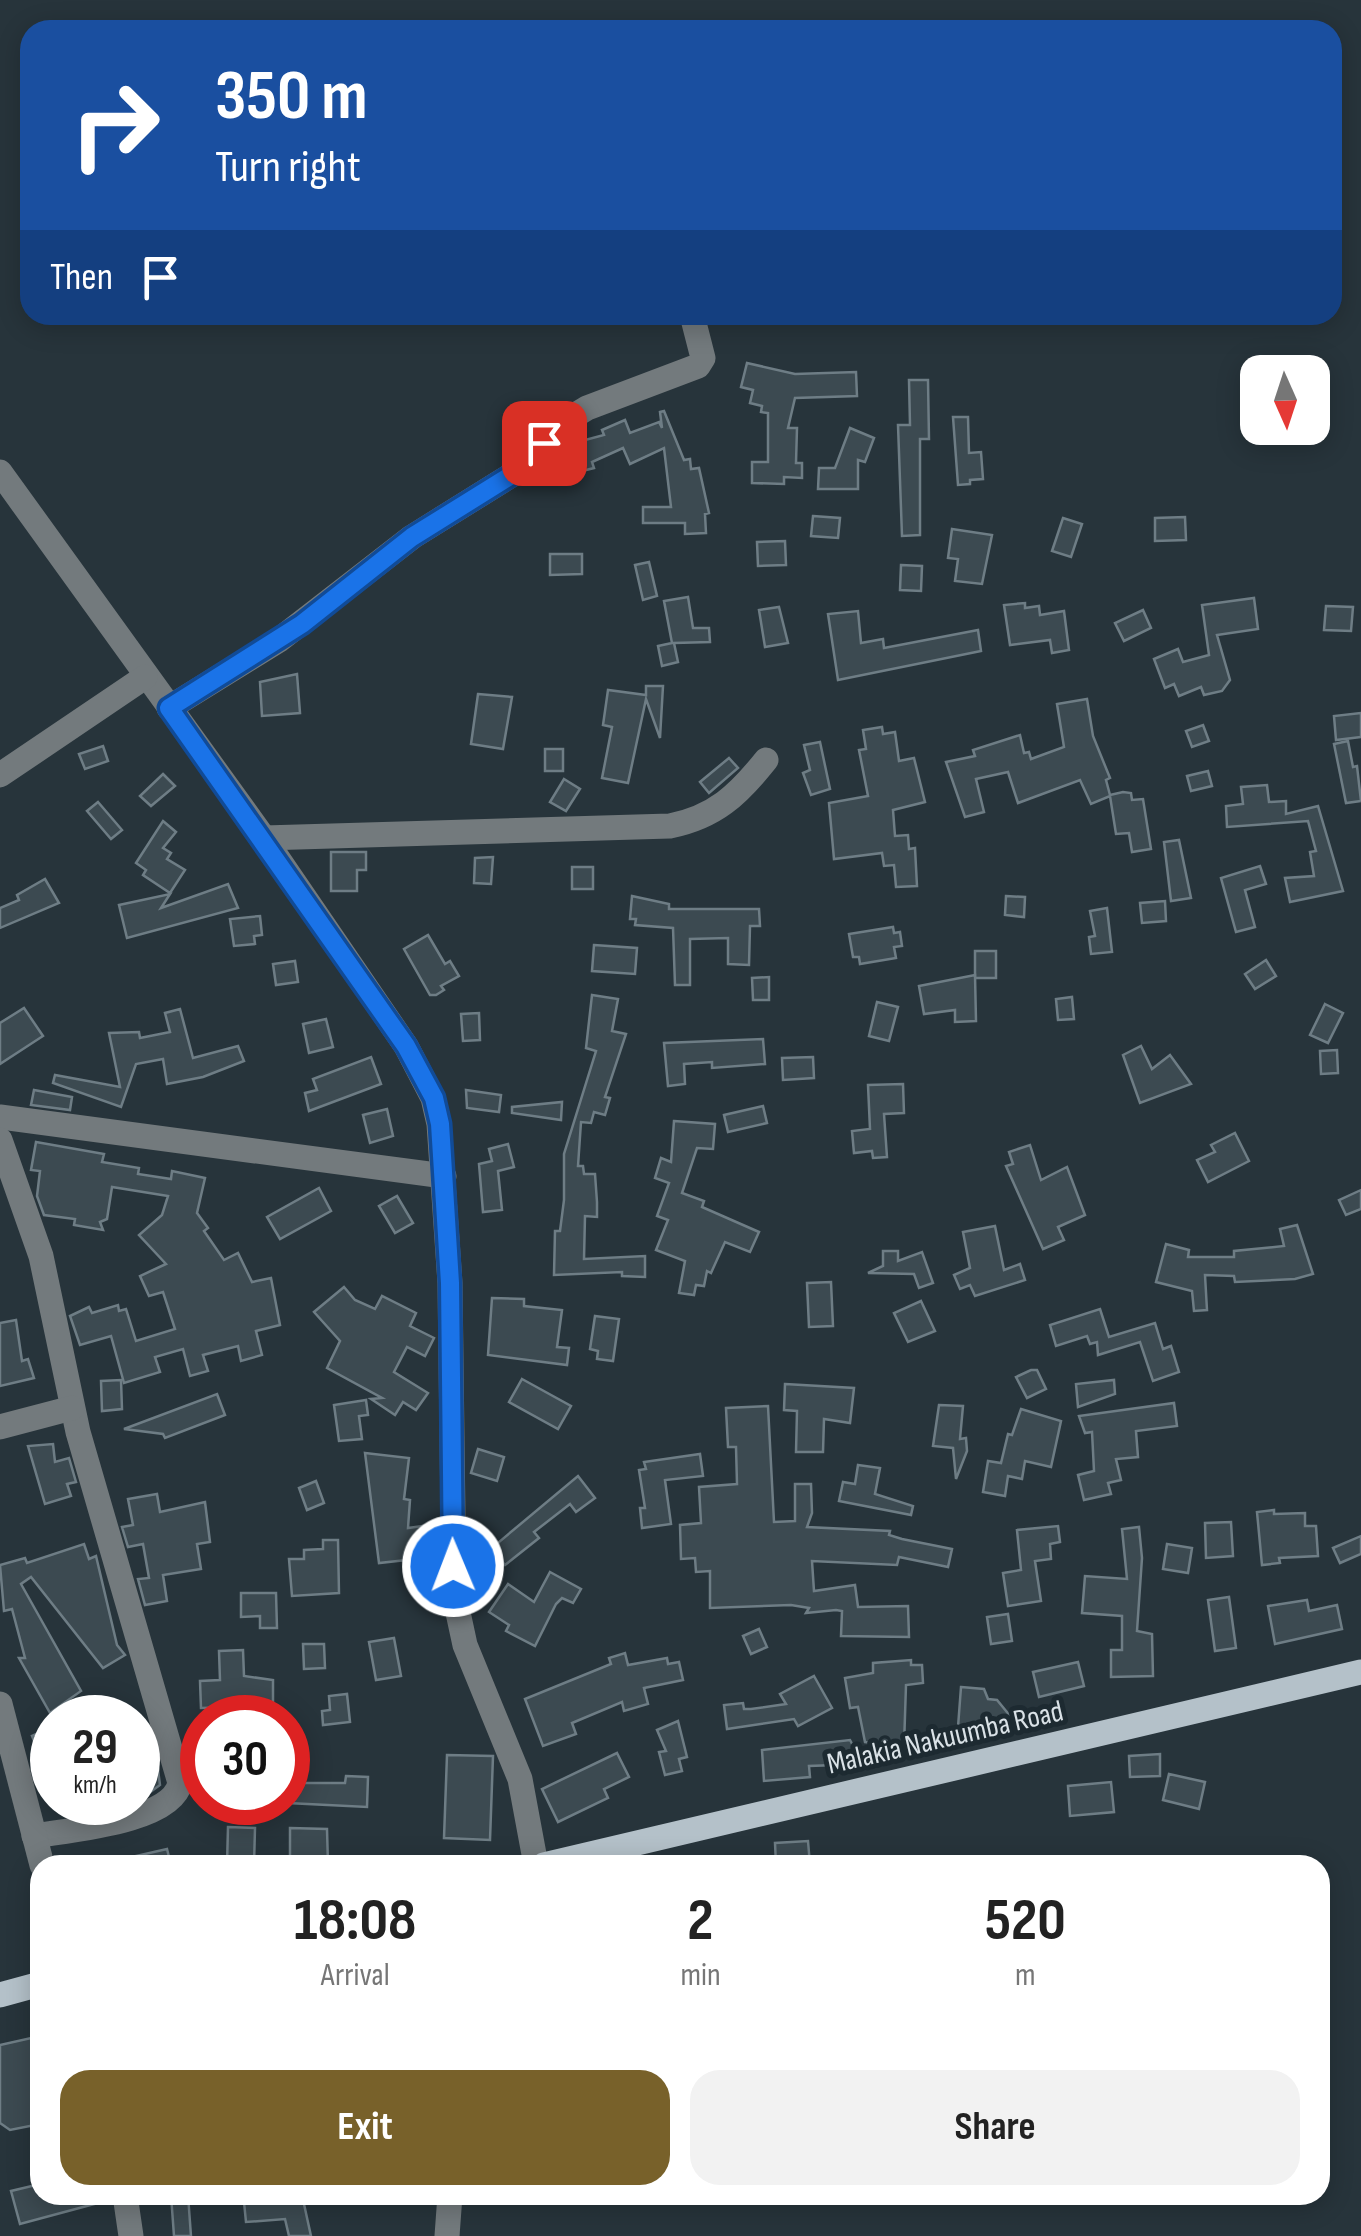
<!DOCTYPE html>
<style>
:root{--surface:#fff;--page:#f2f2f2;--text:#222;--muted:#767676;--accent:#78612a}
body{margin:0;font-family:"Sofia Sans Condensed",sans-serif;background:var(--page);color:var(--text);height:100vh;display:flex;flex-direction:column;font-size:38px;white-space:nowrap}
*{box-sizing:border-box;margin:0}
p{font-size:32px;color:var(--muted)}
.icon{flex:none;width:55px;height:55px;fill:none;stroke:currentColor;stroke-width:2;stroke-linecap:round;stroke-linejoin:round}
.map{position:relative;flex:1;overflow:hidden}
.side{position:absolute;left:30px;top:1855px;width:1300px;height:350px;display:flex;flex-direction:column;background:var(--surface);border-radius:30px;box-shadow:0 5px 25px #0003}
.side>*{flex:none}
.guide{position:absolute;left:20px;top:20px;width:1322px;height:305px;border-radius:30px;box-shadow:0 5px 25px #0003;background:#1a4fa0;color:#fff;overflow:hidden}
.needle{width:65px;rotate:177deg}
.controls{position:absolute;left:1240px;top:355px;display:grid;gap:20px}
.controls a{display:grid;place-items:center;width:90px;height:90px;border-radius:20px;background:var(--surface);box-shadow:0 5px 25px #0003;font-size:50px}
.speed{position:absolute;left:30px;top:1695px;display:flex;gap:20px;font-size:50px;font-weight:700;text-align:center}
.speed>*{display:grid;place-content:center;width:130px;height:130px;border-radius:50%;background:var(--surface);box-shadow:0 5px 25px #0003;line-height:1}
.speed small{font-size:25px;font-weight:400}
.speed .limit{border:15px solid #d22;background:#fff;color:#111}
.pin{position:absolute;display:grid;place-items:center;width:85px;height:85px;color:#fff;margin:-42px;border-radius:20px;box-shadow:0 5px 15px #0006}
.me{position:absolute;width:110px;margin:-55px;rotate:359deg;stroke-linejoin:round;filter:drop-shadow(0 0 8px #0008)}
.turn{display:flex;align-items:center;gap:35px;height:210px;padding:0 30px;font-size:45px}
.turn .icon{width:130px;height:130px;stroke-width:2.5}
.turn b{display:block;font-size:70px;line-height:85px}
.then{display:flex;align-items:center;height:95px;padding:0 30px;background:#0003;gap:20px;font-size:38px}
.eta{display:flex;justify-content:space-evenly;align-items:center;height:170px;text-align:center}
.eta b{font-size:60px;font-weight:700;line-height:70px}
.primary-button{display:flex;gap:20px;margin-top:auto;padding:20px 30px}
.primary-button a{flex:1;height:115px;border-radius:30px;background:var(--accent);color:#fff;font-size:40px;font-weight:700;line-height:115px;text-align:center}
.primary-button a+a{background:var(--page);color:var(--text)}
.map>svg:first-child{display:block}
.building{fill:#3c4a51;stroke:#6e7d85;stroke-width:2.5}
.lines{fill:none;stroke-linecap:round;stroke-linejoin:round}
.minor{stroke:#737a7d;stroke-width:25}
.major{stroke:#b4c1c9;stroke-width:25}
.route-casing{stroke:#114b97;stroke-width:25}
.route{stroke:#1a73e8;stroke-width:18}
.labels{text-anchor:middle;stroke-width:10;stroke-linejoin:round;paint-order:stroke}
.street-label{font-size:30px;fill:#dae2e7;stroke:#1d2a31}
</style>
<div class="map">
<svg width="1361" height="2236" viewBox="0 0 1361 2236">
<rect width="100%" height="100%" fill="#27343b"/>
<g class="building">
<polygon points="747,363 795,374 856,372 857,396 795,398 788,428 797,428 796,463 802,463 802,478 784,477 784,484 752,483 752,462 768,462 768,413 761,412 762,406 750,403 753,390 741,387"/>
<polygon points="909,380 928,380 929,439 920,439 920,535 902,536 898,425 910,425"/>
<polygon points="664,411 684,460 690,459 691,469 699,468 709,513 705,514 706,533 685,534 685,523 643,523 643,507 671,507 664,448 630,464 623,448 592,462 594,468 570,474 563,446 604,435 602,430 625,420 630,433 659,422 662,428 660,412"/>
<polygon points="953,417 968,417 969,453 981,452 983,479 970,480 970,484 958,485"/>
<polygon points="850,428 874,438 865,462 858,460 858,489 818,489 819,468 835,468"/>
<polygon points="813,516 840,518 838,538 811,536"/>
<polygon points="1185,517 1186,540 1155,541 1155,518"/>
<polygon points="1063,518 1082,524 1071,557 1052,551"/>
<polygon points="952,529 992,535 982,584 955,581 958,559 948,558"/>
<polygon points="785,541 786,565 758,566 757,542"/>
<polygon points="550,554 582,554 582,574 550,575"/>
<polygon points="649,562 657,596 643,600 635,565"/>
<polygon points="901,565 922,566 921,591 900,590"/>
<polygon points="688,597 693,628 709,628 710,642 674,643 678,662 662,666 658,646 672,643 664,601"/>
<polygon points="1254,598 1258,629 1217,635 1230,680 1222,691 1204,695 1201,687 1179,696 1174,684 1165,688 1154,659 1178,649 1183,662 1209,655 1202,605"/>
<polygon points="1025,603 1025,608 1039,606 1040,615 1064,611 1069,650 1052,653 1050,640 1010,645 1004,605"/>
<polygon points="1326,606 1353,607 1351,631 1324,630"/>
<polygon points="779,607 788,643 765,647 759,610"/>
<polygon points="1143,610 1151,628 1124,641 1115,623"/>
<polygon points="858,611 861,643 883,639 884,648 978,630 981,651 838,680 828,614"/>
<polygon points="297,674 300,713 262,716 260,682"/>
<polygon points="646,686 663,686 660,738 646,699 628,783 602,778 612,727 603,725 608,690 646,695"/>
<polygon points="478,694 512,697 503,749 471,744"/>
<polygon points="1087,699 1093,736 1110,778 1106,780 1110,795 1123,792 1131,793 1132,800 1143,799 1151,849 1132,852 1129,833 1116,834 1110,796 1091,804 1080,780 1018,803 1008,772 976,779 984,812 965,817 946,762 975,756 973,750 1020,735 1024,753 1029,752 1031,759 1064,747 1057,704"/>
<polygon points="1361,713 1361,737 1336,740 1334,716"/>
<polygon points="1203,725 1209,741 1192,747 1186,731"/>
<polygon points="882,727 883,734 895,732 899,761 914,758 925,802 893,810 895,836 908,835 909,849 915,848 917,886 896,887 894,865 884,866 882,853 834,859 829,803 868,796 859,750 866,749 863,730"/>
<polygon points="1348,741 1353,767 1357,766 1361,801 1346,803 1334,744"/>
<polygon points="820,742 830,789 811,795 803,773 810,770 804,745"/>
<polygon points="103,746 108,761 85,769 79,754"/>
<rect x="545" y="749" width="18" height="22"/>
<polygon points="729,758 738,768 709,793 700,782"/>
<polygon points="1208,771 1212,786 1191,791 1187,776"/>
<polygon points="163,774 175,786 151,806 140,796"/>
<polygon points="564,779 580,789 566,811 550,802"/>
<polygon points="1267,785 1269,802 1286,801 1286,814 1318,806 1343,891 1290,902 1285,878 1314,876 1310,852 1316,851 1308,821 1227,827 1226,806 1243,804 1241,787"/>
<polygon points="98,802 122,830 111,839 87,811"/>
<polygon points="163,821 176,832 163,848 171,853 167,859 185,870 170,893 143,875 146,870 136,863"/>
<polygon points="1179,840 1191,898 1171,901 1164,842"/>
<polygon points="331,852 366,852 366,870 357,870 357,891 331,891"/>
<polygon points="493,857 491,884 474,883 475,858"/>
<polygon points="1260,866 1266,884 1245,890 1255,927 1236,932 1221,878"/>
<rect x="572" y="867" width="21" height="22"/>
<polygon points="45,879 59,903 0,928 0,908 19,900 17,895"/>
<polygon points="228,884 238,908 127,938 119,905 170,894 161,908"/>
<polygon points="632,896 669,904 669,909 759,909 760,926 750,926 749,965 728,964 728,938 690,939 690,985 675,985 673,928 635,925 636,919 630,919"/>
<polygon points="1006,896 1025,897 1024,917 1005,915"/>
<polygon points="1165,901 1166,921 1142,923 1140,903"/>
<polygon points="1107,908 1112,952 1091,954 1089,937 1095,936 1090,911"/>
<polygon points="260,916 262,935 254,936 255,944 234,946 230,919"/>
<polygon points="893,927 894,933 900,932 902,946 894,947 896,958 860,964 859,957 853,957 849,934"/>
<polygon points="428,935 445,964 450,961 459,976 441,986 444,990 436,995 430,995 404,949"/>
<polygon points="594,945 637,948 635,974 592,971"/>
<rect x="975" y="951" width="21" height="27"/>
<polygon points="1266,960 1276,976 1255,989 1245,974"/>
<polygon points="295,961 298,982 276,985 273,964"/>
<polygon points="975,975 976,1021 955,1022 955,1010 924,1014 919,986"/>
<polygon points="769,977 769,1000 753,1000 752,978"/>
<polygon points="592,995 618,999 612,1031 626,1034 605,1097 610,1098 605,1115 594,1112 591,1123 581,1122 578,1166 583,1166 584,1174 595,1174 597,1202 597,1217 585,1216 584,1259 645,1256 645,1277 622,1276 622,1272 554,1275 555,1231 560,1231 564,1200 564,1154 596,1051 586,1048"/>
<polygon points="1072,997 1074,1019 1058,1020 1056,999"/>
<polygon points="877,1002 898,1007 889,1041 869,1036"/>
<polygon points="1325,1004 1343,1013 1328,1043 1310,1035"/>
<polygon points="24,1008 43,1036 0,1064 0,1023"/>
<polygon points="180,1009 193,1058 238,1046 244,1061 203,1077 167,1084 163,1059 136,1064 121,1107 53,1083 55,1075 120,1087 109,1033 139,1032 140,1038 170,1032 165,1013"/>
<polygon points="479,1013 480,1040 463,1041 461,1014"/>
<polygon points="326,1019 333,1047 309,1053 303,1024"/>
<polygon points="763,1039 765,1064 712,1068 712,1062 684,1064 685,1084 668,1086 664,1043"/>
<polygon points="1141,1046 1152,1069 1170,1055 1191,1084 1140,1103 1123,1055"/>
<polygon points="1337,1050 1338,1073 1321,1074 1320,1051"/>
<polygon points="371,1057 381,1084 309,1111 305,1093 317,1090 313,1079"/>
<polygon points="813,1057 814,1078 783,1080 782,1058"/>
<polygon points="903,1084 904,1113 884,1114 887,1157 873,1158 872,1151 854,1153 852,1131 870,1129 868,1085"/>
<polygon points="34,1090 72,1097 70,1110 31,1105"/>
<polygon points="466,1090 501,1095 499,1112 467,1108"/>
<polygon points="562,1102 561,1120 512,1113 512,1107"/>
<polygon points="763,1106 767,1123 728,1132 724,1115"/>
<polygon points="387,1109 393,1136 370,1143 363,1115"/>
<polygon points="674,1121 715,1124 713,1149 697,1148 682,1193 704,1201 702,1207 759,1232 750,1252 725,1242 711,1273 707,1271 704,1286 696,1285 694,1295 679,1293 685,1261 656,1250 668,1220 657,1216 669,1183 655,1178 661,1158 671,1162"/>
<polygon points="1235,1133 1249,1161 1208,1182 1197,1160 1215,1152 1211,1145"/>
<polygon points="36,1142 104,1154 102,1162 139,1168 138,1174 171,1179 172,1171 205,1178 197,1213 208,1228 204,1231 224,1260 238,1253 252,1282 271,1278 280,1325 256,1331 262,1355 241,1361 238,1346 203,1355 208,1371 190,1376 183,1349 155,1357 160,1372 124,1383 111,1336 80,1345 70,1316 89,1307 92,1313 118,1305 119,1311 126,1309 136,1341 175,1329 163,1292 149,1296 140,1276 166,1264 139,1235 162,1215 168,1196 112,1187 107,1219 100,1222 103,1230 74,1225 75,1219 44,1215 37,1196 40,1171 31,1170"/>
<polygon points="508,1144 514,1167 498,1171 502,1210 483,1212 479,1164 492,1161 489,1149"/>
<polygon points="1030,1145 1041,1180 1067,1167 1085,1215 1058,1227 1064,1240 1043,1249 1006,1166 1013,1164 1009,1152"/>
<polygon points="319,1188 331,1211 280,1239 267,1217"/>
<polygon points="1361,1190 1361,1209 1346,1215 1339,1200"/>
<polygon points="397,1196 413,1223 395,1233 379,1206"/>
<polygon points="1297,1225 1313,1274 1295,1279 1235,1282 1234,1276 1205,1275 1207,1310 1194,1311 1192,1291 1156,1282 1166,1244 1189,1250 1188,1257 1234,1257 1234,1251 1284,1246 1280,1229"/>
<polygon points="995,1226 1004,1270 1020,1264 1025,1280 975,1296 970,1285 960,1289 954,1275 970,1268 963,1232"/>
<polygon points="883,1251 898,1251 898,1261 922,1252 933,1283 919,1288 914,1274 868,1273 883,1266"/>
<polygon points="831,1282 833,1326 809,1327 807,1283"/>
<polygon points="344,1287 355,1300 375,1309 382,1296 416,1313 410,1326 434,1338 425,1356 407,1347 394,1372 428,1393 416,1410 403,1402 395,1415 371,1399 382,1398 327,1368 340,1341 314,1312"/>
<polygon points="492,1298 524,1299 524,1306 562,1310 557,1347 569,1348 567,1365 488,1355"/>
<polygon points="921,1301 935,1331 908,1342 894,1313"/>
<polygon points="1100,1309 1109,1337 1155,1323 1163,1349 1171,1346 1179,1372 1153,1381 1140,1342 1098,1355 1097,1342 1090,1344 1087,1336 1056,1346 1050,1325"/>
<polygon points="595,1316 619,1319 613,1361 597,1359 598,1351 590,1349"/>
<polygon points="16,1320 22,1361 28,1359 34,1378 0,1386 0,1323"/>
<polygon points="1031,1370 1037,1370 1046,1389 1027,1398 1016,1377"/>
<polygon points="522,1379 571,1406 558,1429 509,1402"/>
<polygon points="121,1380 122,1409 102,1411 101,1381"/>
<polygon points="1114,1380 1115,1394 1078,1407 1076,1384"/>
<polygon points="785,1384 854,1388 850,1423 824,1419 823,1452 796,1452 797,1411 784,1410"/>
<polygon points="217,1394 225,1415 165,1438 163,1434 124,1429"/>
<polygon points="366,1400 368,1415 359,1416 362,1439 339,1441 334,1405"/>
<polygon points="1174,1403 1177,1426 1136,1431 1138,1457 1116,1459 1121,1480 1108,1483 1111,1494 1084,1500 1078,1475 1094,1471 1092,1432 1085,1433 1079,1416"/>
<polygon points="939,1405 963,1406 960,1439 966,1438 967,1451 956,1479 953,1448 933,1446"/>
<polygon points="768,1406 774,1522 795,1521 795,1484 811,1484 812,1513 807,1527 890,1531 889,1535 902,1539 952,1549 948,1567 899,1557 897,1565 812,1561 814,1591 855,1585 858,1607 908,1606 909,1637 841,1636 842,1611 836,1610 806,1613 809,1608 791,1605 710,1608 710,1571 696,1572 695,1558 681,1559 680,1525 701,1523 699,1487 737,1484 736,1447 728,1447 726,1408"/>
<polygon points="1021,1409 1061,1421 1051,1467 1025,1461 1022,1479 1008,1476 1005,1496 983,1492 988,1461 1001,1463 1008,1434 1012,1435"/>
<polygon points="53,1444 55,1462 69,1458 76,1482 67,1484 71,1496 45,1504 28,1446"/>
<polygon points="478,1449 504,1457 497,1481 471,1473"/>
<polygon points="365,1453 409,1458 404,1499 410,1500 408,1528 430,1525 434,1557 379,1563"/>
<polygon points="700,1454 703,1476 665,1480 671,1524 642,1528 640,1508 645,1508 639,1470 646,1469 644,1462"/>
<polygon points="858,1465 880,1468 875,1494 913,1506 911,1515 839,1501 843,1482 855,1484"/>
<polygon points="578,1476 595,1498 576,1512 570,1504 534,1532 539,1538 505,1565 493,1550 499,1542"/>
<polygon points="316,1481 324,1503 307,1510 299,1488"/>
<polygon points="157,1494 160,1512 205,1502 210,1542 197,1544 201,1569 163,1575 167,1601 145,1605 138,1579 149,1578 143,1544 128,1547 122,1527 133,1525 128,1499"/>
<polygon points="1274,1510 1274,1514 1305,1513 1305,1526 1316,1526 1318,1556 1279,1558 1280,1563 1262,1565 1257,1512"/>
<polygon points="1231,1522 1233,1556 1206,1558 1205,1523"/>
<polygon points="1058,1526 1060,1542 1050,1544 1051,1559 1035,1561 1041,1601 1008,1606 1003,1573 1021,1570 1017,1530"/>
<polygon points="1139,1527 1142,1558 1137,1631 1152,1634 1153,1676 1111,1677 1111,1650 1122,1650 1122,1616 1082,1613 1085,1576 1127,1579 1122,1529"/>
<polygon points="1361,1536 1361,1554 1340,1563 1333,1548"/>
<polygon points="323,1540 338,1540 339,1593 292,1596 289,1559 304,1559 304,1550 323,1549"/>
<polygon points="84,1544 89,1559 96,1556 117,1645 125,1655 103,1668 31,1577 21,1584 81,1691 50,1713 19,1658 25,1658 12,1609 4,1611 0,1565 25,1558 27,1563"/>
<polygon points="1167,1544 1192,1548 1188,1573 1163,1569"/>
<polygon points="550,1572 581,1589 573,1603 562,1598 556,1604 535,1646 506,1631 509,1625 489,1612 508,1584 534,1602"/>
<polygon points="241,1593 276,1593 277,1628 260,1628 260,1616 241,1617"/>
<polygon points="1229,1597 1236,1648 1215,1651 1208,1600"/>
<polygon points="1307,1600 1309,1611 1337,1605 1342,1629 1275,1644 1268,1606"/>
<polygon points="1008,1614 1012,1641 991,1644 987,1617"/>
<polygon points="759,1629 767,1647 751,1654 743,1636"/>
<polygon points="394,1638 401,1676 376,1680 369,1642"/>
<polygon points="303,1644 324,1644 325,1668 304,1669"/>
<polygon points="243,1650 244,1676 273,1680 273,1706 201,1708 200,1681 220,1680 219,1651"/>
<polygon points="625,1653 628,1665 667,1658 668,1664 679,1662 683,1680 644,1688 648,1704 624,1711 622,1702 572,1723 576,1734 543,1746 525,1699 611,1664 609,1658"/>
<polygon points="911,1660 911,1665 922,1665 923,1683 906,1685 904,1746 865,1742 858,1707 850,1708 845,1678 873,1673 873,1663"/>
<polygon points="1078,1662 1084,1686 1039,1697 1033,1672"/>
<polygon points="814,1676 832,1708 798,1726 794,1719 727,1729 724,1705 743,1703 744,1709 751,1709 786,1704 780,1694"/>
<polygon points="961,1687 984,1689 988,1699 997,1700 1011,1717 1009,1731 958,1727"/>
<polygon points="347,1694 350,1722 323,1725 322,1711 330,1710 329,1696"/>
<polygon points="678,1721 687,1757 679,1759 682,1771 665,1775 659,1752 666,1751 657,1730"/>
<polygon points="52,1727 52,1754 41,1758 32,1736"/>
<polygon points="850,1740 863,1764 809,1766 810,1777 764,1781 762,1750"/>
<polygon points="617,1753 629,1777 604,1789 608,1798 558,1822 542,1789"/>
<polygon points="1160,1754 1160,1776 1130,1777 1129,1756"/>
<polygon points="447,1755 493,1756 490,1840 444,1838"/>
<polygon points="157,1762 160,1785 149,1793 138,1794 138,1763"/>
<polygon points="1169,1774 1205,1782 1199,1809 1163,1800"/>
<polygon points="346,1776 368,1777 367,1807 288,1803 288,1783 345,1783"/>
<polygon points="1111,1782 1114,1812 1070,1816 1068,1786"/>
<polygon points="228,1827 255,1828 254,1865 227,1865"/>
<polygon points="290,1828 327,1829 328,1865 290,1865"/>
<polygon points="808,1841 810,1865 776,1865 775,1843"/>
<polygon points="167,1849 171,1865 124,1865 123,1859"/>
<polygon points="40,2036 40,2124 10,2130 0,2123 0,2045"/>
<polygon points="40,2184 40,2195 108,2195 109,2200 20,2224 11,2191"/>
<polygon points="171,2195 188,2195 191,2236 174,2236"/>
<polygon points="280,2195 302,2195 311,2236 289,2236 285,2219 246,2222 244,2202"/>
</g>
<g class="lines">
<g class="minor">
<polyline points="0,472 264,838 406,1046 433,1098 439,1124 450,1283 454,1594 465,1645 520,1779 536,1865"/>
<polyline points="169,708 279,640 412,537 518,471 556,427 587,408 698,366 703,358 692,315"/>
<polyline points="0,775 145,677"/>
<path d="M264 838 670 826C715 817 738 795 766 760"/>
<polyline points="0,1117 444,1176"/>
<path d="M0 1140 41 1256 78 1432 180 1783C172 1822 69 1830 34 1836"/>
<polyline points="0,1427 72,1408"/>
<polyline points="0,1704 42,1865"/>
<polyline points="125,2195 131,2236"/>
<polyline points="447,2236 450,2195"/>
</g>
<g class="major">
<polyline points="544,1865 1361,1672"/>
<polyline points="0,1995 40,1984"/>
</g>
</g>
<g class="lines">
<g class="route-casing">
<polyline id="route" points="453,1566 450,1283 440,1124 434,1098 406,1046 169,708 302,624 412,537 518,471 544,443"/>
</g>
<use href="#route" class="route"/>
</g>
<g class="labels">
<g class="street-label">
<text transform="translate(945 1737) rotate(-13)" y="10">Malakia Nakuumba Road</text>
</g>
</g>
</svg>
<div class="controls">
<a><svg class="needle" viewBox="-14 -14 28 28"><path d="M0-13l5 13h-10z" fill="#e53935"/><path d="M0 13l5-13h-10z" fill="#767676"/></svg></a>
</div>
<div class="speed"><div>29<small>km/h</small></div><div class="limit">30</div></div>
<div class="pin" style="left:544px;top:443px;background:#d93025"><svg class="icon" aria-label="arrive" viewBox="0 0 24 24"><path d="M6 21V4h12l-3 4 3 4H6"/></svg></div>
<svg class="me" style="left:453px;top:1566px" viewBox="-20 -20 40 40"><circle r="17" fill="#1a73e8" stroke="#fff" stroke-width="3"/><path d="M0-11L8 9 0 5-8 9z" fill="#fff"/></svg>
<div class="guide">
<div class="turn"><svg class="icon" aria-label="right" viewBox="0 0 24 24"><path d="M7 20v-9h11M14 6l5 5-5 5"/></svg><div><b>350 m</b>Turn right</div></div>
<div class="then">Then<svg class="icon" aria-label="arrive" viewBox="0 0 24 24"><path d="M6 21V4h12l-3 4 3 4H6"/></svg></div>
</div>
<section class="side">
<div class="eta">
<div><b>18:08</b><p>Arrival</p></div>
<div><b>2</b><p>min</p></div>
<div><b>520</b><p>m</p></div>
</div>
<div class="primary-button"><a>Exit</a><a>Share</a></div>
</section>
</div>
